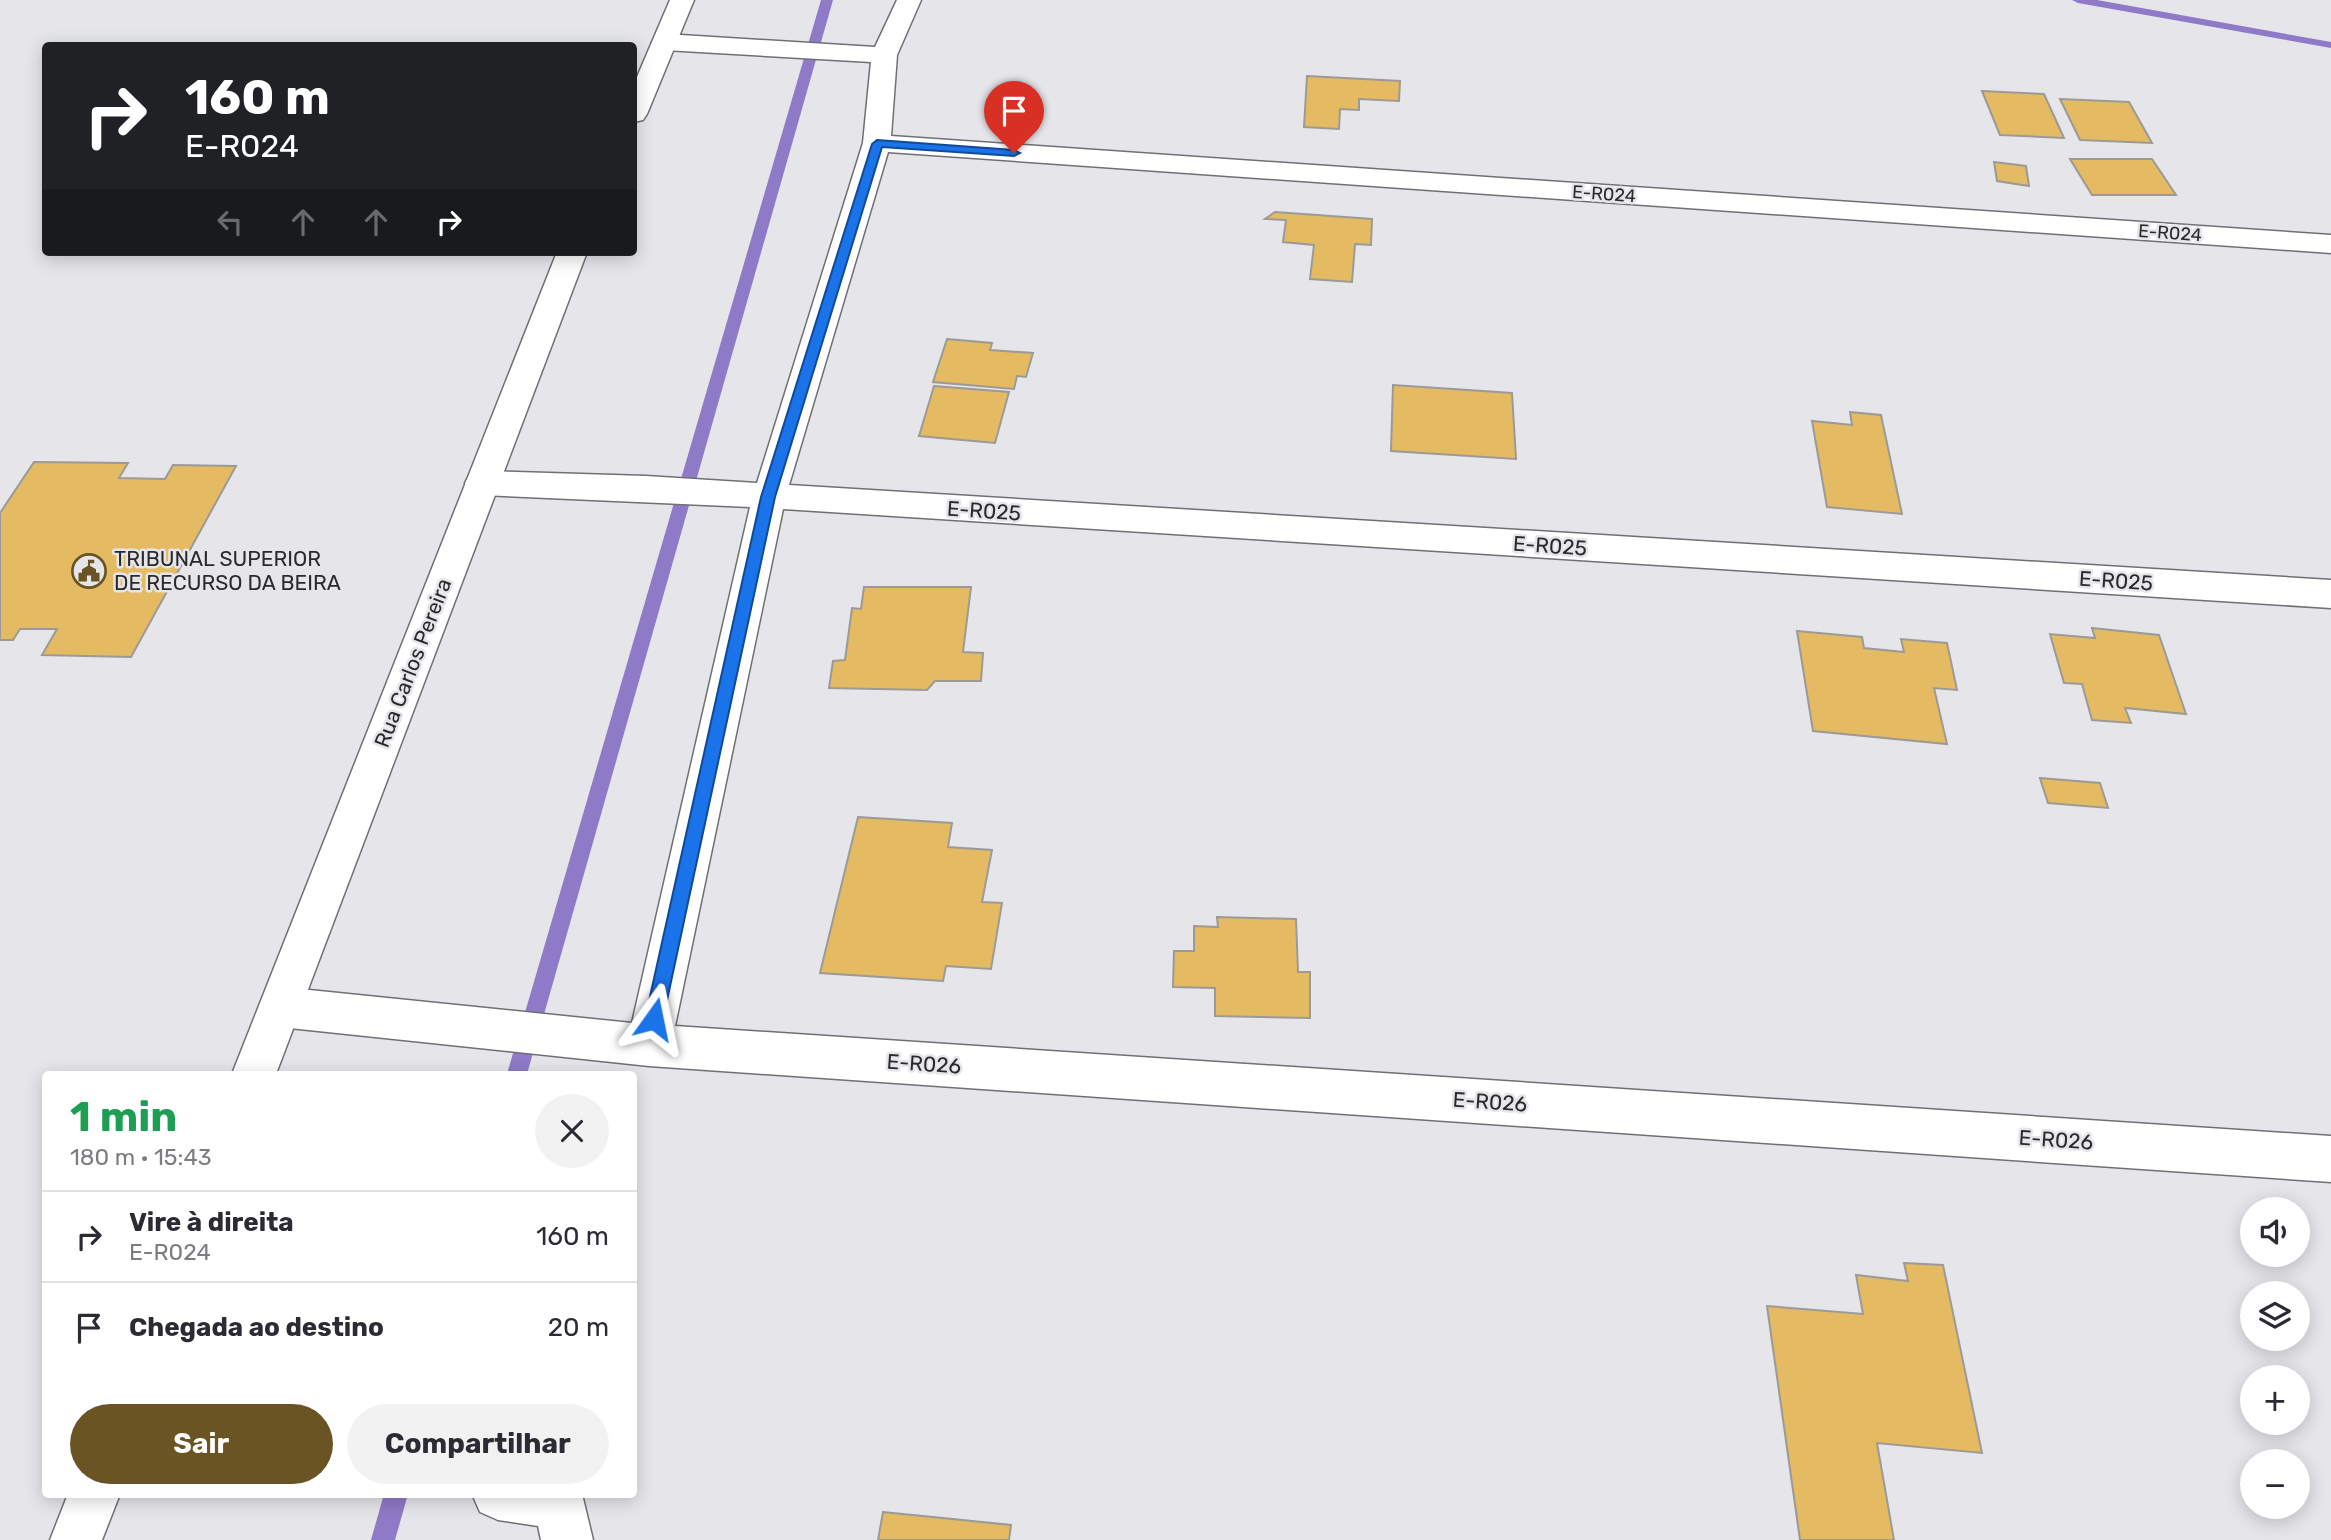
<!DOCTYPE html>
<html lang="pt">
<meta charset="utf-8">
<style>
:root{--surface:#fff;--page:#f2f2f3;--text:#2b2b33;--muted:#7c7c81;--line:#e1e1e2;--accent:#6a5423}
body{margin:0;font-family:Rubik,sans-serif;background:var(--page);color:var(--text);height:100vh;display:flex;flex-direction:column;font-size:26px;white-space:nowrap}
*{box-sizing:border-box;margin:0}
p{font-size:23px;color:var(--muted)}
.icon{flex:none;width:38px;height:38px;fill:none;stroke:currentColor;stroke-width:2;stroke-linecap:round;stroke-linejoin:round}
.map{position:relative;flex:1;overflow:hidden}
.drawer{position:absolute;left:42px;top:1071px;width:595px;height:427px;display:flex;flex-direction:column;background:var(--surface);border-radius:7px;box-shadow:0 4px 18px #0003}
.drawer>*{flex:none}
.banner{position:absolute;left:42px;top:42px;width:595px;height:214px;border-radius:7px;box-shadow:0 4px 18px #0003;background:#202124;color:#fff;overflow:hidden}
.tools{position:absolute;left:2240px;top:1197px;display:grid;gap:14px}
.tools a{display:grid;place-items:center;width:70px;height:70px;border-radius:50%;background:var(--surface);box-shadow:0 4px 18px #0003;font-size:35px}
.pin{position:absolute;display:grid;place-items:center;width:60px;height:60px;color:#fff;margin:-72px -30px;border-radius:50% 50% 50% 0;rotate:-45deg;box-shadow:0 0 7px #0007}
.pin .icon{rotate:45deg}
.me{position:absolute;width:77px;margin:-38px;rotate:12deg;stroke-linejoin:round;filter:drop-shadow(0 0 5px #0008)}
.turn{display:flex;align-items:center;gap:24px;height:147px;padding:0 28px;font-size:32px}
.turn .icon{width:91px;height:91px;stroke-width:2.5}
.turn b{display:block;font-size:49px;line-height:60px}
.lanes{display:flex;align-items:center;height:66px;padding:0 28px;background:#0003;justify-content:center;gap:35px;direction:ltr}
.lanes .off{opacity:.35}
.round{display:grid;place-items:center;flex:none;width:74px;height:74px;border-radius:37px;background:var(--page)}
.summary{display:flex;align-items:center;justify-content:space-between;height:119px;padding:0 28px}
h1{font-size:42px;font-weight:700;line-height:52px;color:#1e9e55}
.action{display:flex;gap:14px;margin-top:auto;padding:14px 28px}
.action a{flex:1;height:80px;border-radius:42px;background:var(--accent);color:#fff;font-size:28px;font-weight:700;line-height:80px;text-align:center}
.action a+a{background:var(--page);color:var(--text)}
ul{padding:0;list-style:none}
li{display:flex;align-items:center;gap:21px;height:91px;padding:0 28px;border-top:2px solid var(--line)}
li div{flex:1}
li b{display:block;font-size:26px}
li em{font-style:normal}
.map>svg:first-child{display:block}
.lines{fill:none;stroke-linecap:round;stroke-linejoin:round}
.stream{fill:#8f7ac8;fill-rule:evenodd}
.building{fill:#e4bb62;stroke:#9c9a97;stroke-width:2}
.street-casing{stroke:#706f73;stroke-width:3}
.secondary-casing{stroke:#706f73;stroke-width:3}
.street{fill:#fff;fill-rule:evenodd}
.secondary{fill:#fff;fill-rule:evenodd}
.route{fill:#1a73e8;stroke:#114b97;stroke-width:2}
.labels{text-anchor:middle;stroke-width:5;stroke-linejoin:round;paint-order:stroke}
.far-street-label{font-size:18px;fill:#2a2a2c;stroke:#e6e5ea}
.street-label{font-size:21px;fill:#2a2a2c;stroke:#e6e5ea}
.poi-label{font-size:21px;fill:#2a2a2c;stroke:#e6e5ea;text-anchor:start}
</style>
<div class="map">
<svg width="2331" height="1540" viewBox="0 0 2331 1540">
<rect width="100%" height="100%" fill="#e6e5ea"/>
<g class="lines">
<g class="stream">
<polygon points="821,0 833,0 527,1074 507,1074"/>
<polygon points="2072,0 2097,0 2331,42 2331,48 2078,3"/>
<polygon points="384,1494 408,1494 395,1540 371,1540"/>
</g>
</g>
<g class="building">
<polygon points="1307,76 1400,81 1399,101 1359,99 1359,110 1340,109 1339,129 1304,127"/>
<polygon points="1982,91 2044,94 2064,138 2000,135"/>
<polygon points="2060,99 2129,102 2152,143 2080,140"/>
<polygon points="2070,159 2152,159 2176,195 2092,195"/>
<polygon points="1994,162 2026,166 2029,186 1997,181"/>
<polygon points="1275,212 1372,219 1371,245 1355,244 1352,282 1310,279 1314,245 1283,242 1286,220 1265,219"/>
<polygon points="947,339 992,343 990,350 1033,353 1026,377 1017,376 1014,389 933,382"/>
<polygon points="1393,385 1512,393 1516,459 1391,451"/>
<polygon points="934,386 1009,392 995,443 919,436"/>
<polygon points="1850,412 1881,415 1902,514 1827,507 1812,421 1852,425"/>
<polygon points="34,462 128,463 119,478 165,479 173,465 236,466 131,657 42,655 57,629 20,629 13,640 0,640 0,513"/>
<polygon points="864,587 971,587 963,652 983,653 981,681 935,681 927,690 829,688 833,661 845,660 852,608 861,609"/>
<polygon points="2092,628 2159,635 2186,714 2125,708 2131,723 2092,720 2082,684 2064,683 2050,634 2095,638"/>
<polygon points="1797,631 1862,637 1864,648 1904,652 1901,639 1947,643 1957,690 1934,688 1947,744 1813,731"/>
<polygon points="2040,778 2100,783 2108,808 2048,803"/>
<polygon points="858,817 952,823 948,847 992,850 982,902 1002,903 991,969 946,966 943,981 820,973"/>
<polygon points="1217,917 1296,919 1298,972 1310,972 1310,1018 1215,1016 1215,988 1173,987 1174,951 1194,951 1194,926 1218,927"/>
<polygon points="1904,1263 1943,1265 1982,1453 1877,1443 1894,1540 1800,1540 1767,1306 1863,1314 1856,1275 1908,1281"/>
<polygon points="883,1512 1011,1525 1009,1540 878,1540"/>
</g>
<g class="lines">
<g class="street-casing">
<g id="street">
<polygon points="897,0 921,0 897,55 891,136 2331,235 2331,253 888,152 789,485 2331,580 2331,608 783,509 675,1026 2331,1136 2331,1182 649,1066 280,1027 265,1021 259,1007 265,993 280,987 632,1023 750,507 482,495 470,492 465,483 470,474 482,471 646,476 757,483 863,143 871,62 665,50 656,47 652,42 656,37 665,34 875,47"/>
<polygon points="472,1494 582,1494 593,1540 541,1540 538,1526 498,1520 480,1512"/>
</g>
</g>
<g class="secondary-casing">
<g id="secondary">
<polygon points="670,0 694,0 647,114 643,120 634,122 634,84"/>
<polygon points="557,252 587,252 276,1074 232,1074"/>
<polygon points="68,1494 120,1494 102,1540 50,1540"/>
</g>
</g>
<use href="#street" class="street"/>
<use href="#secondary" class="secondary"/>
</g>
<polygon class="route" points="877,140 1014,150 1020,153 1014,156 882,147 775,497 663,1019 661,1025 654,1027 648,1025 645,1019 761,497 872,144"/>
<defs>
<g id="civic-ring" transform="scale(1.75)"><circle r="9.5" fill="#e6e5ea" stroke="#6a5423" stroke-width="1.5"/><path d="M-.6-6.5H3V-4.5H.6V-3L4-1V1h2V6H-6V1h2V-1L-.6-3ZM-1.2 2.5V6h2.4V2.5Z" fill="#6a5423"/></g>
</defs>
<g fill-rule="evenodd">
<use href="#civic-ring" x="89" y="571"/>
</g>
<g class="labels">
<g class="far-street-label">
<text transform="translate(1604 194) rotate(4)" y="6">E-R024</text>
<text transform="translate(2170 233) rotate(4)" y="6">E-R024</text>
</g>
<g class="street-label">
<text transform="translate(984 511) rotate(4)" y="7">E-R025</text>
<text transform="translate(1550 546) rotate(4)" y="7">E-R025</text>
<text transform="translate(2116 581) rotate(4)" y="7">E-R025</text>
<text transform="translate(413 663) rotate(-69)" y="7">Rua Carlos Pereira</text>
<text transform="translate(924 1064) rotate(4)" y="7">E-R026</text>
<text transform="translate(1490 1102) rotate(4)" y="7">E-R026</text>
<text transform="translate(2056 1140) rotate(4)" y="7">E-R026</text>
</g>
<g class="poi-label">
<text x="114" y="566">TRIBUNAL SUPERIOR<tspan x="114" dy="24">DE RECURSO DA BEIRA</tspan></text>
</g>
</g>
</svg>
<div class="tools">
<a><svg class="icon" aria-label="sound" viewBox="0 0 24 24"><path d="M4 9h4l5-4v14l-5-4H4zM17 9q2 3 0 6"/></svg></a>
<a><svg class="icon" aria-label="layers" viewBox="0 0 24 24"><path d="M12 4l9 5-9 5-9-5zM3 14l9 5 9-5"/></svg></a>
<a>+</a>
<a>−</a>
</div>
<div class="pin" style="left:1014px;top:153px;background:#d93025"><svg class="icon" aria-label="arrive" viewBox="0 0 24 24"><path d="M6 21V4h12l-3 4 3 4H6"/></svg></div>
<svg class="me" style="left:654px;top:1019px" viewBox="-20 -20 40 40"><path d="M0-17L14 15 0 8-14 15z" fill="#1a73e8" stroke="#fff" stroke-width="4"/></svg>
<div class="banner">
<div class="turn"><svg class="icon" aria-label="right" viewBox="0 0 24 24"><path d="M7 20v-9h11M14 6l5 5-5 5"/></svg><div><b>160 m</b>E-R024</div></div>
<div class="lanes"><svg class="icon off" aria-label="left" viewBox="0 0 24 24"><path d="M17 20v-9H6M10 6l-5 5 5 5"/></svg><svg class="icon off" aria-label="ahead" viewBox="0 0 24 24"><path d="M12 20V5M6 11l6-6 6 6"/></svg><svg class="icon off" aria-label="ahead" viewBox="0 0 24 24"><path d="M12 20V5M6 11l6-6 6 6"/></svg><svg class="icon" aria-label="right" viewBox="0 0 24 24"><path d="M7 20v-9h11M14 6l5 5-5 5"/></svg></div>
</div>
<section class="drawer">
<div class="summary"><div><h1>1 min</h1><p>180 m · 15:43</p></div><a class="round"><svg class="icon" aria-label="close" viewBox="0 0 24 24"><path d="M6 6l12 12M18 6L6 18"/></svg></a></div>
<ul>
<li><svg class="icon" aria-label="right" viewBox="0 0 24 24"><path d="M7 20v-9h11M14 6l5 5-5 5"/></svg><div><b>Vire à direita</b><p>E-R024</p></div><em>160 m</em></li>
<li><svg class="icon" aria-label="arrive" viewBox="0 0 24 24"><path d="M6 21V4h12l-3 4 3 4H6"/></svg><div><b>Chegada ao destino</b></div><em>20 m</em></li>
</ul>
<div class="action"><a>Sair</a><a>Compartilhar</a></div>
</section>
</div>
